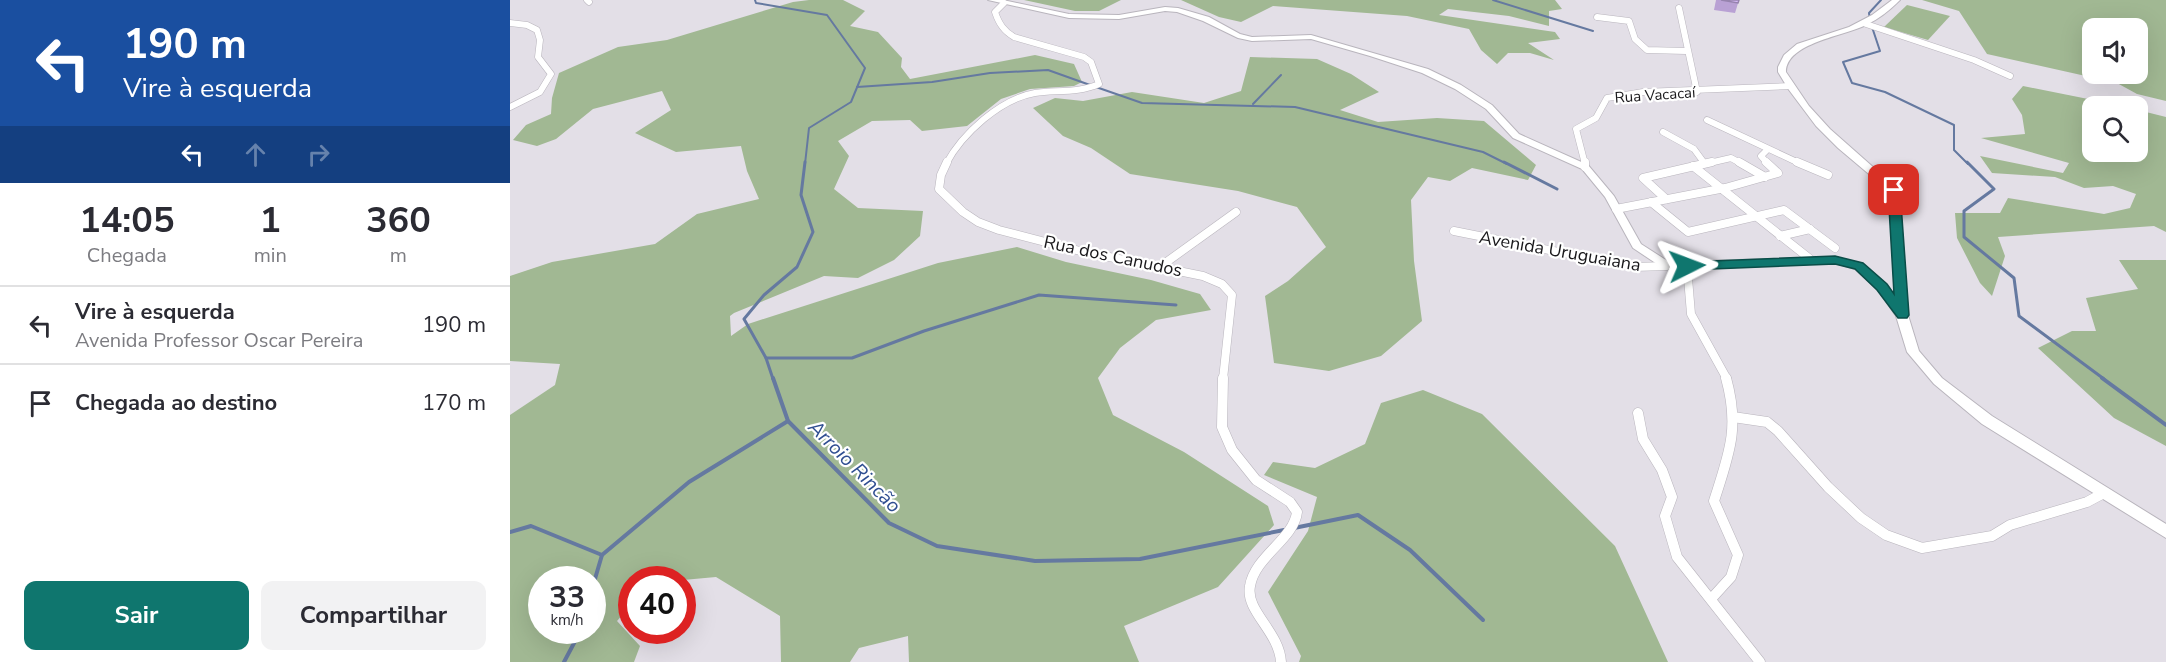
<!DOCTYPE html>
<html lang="pt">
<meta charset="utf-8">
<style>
:root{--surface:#fff;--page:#f2f2f3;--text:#2b2b33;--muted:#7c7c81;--line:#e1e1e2;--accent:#0f766e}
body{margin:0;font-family:"Nunito Sans",sans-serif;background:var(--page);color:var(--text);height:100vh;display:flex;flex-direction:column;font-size:22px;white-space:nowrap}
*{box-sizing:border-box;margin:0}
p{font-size:20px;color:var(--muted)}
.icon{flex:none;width:33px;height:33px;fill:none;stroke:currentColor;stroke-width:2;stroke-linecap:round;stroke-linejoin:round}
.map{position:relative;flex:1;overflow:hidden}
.side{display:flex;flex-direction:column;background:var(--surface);width:510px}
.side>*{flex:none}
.top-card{background:#1a4fa0;color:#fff;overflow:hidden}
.buttons{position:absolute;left:1572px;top:18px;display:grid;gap:12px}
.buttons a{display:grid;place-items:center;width:66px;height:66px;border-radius:12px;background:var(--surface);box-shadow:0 6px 24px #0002;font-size:30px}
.speed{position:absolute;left:18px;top:566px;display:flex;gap:12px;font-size:30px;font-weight:700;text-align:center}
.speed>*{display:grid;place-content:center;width:78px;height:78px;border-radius:50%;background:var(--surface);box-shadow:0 6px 24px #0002;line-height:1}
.speed small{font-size:15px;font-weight:400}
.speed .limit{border:9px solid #d22;background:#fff;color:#111}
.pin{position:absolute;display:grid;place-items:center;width:51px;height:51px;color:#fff;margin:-26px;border-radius:12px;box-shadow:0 3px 9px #0006}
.me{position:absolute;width:66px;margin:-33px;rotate:87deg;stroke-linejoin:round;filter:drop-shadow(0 0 4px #0008)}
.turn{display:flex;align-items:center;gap:21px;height:126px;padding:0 24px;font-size:27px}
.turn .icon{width:78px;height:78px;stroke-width:2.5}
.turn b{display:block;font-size:42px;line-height:51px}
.lanes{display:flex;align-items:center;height:57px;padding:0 24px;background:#0003;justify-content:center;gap:30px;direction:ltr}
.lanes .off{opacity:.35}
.eta{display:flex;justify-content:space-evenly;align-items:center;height:102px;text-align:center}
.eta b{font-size:36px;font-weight:700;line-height:42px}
.action{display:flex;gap:12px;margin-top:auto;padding:12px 24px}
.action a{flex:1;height:69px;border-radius:12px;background:var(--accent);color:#fff;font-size:24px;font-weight:700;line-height:69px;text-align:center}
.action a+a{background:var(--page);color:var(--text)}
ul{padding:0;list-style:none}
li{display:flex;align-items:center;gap:18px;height:78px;padding:0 24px;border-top:2px solid var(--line)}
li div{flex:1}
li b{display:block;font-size:22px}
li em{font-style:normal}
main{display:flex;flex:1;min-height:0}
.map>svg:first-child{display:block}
.green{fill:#a1b893;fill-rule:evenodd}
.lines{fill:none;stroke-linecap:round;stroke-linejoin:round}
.stream-far2{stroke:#6579a0;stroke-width:2}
.stream-far1{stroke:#6579a0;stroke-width:3}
.stream{stroke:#6579a0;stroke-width:4}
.street-far2-casing{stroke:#b9b5bd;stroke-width:7}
.street-far1-casing{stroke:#b9b5bd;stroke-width:9}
.street-casing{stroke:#b9b5bd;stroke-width:11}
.secondary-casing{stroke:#b9b5bd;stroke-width:2}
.street-far2{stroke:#fff;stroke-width:6}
.street-far1{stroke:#fff;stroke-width:8}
.street{stroke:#fff;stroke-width:10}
.secondary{fill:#fff;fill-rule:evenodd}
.wall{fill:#b9a1d4}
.building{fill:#d7bbf7;stroke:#9683ad;stroke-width:1.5}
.route{fill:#0f766e;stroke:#0a4d48;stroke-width:1.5}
.labels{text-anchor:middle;stroke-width:4.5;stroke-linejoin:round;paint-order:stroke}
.far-street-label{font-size:15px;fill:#19181b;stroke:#fff}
.street-label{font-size:18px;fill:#19181b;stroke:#fff}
.water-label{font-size:20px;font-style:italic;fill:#2f4e91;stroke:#fff}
</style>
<main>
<section class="side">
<div class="top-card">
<div class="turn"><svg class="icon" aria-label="left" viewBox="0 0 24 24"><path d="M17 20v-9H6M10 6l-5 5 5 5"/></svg><div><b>190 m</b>Vire à esquerda</div></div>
<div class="lanes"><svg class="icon" aria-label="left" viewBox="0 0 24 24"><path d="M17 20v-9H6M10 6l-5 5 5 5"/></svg><svg class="icon off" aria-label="ahead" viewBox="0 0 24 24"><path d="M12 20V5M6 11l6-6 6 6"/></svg><svg class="icon off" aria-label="right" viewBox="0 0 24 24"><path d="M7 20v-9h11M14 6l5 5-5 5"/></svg></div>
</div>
<div class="eta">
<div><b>14:05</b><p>Chegada</p></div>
<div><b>1</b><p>min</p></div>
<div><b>360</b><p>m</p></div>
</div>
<ul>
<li><svg class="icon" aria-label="left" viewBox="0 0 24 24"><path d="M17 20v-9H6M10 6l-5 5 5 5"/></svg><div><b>Vire à esquerda</b><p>Avenida Professor Oscar Pereira</p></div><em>190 m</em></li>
<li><svg class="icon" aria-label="arrive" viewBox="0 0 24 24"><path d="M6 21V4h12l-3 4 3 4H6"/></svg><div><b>Chegada ao destino</b></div><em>170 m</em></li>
</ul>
<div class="action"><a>Sair</a><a>Compartilhar</a></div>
</section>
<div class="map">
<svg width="1656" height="662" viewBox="0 0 1656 662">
<rect width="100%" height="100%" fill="#e3dfe7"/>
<g class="green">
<path d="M299 0H333L355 11 340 26 368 32 392 58 391 67 400 79 525 55 564 64 572 82 564 86 520 89 491 99 457 126 412 131 400 120 362 121 328 141 339 156 324 189 348 208 413 211 410 236 384 260 348 278 314 276 224 313 220 316 221 336 238 324 428 263 507 247 556 262 641 280 690 294 701 310 646 320 610 348 588 378 603 415 674 452 758 506 764 525 708 587 614 626 629 662H399L398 636 349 648 340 662H271L270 616 206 577 173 580 122 579 121 605 107 621 130 646 124 662H0V415L45 385 50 364 0 361V276L42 262 145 244 187 214 249 199 237 171 231 146 166 152 125 133 161 110 152 91 83 109 46 139 27 146 3 140 16 125 41 114 42 98 49 73 108 47 157 40 283 2ZM32 579H82V630H32Z"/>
<polygon points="514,0 611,0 589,11 565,11"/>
<polygon points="671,0 1045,0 1052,9 1039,11 1039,26 999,16 938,9 929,15 1045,32 1050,39 1018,43 1044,60 1020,53 998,53 987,64 971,50 959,29 897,16 763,6 731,22 709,17"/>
<path d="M1412 0H1656V101L1627 94 1607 83 1477 54 1449 11ZM1582 28H1628V74H1582Z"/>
<polygon points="1397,5 1440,16 1418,40 1374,27"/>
<polygon points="740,57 807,59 841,74 869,92 830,110 868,122 927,118 974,121 1026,165 1018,180 962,168 940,181 918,177 901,200 904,261 912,321 871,356 819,371 764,363 755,296 778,281 816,247 787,207 728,191 620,174 581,148 553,136 523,108 545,98 573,101 622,92 694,103 731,91"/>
<polygon points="1513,86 1613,106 1582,106 1582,152 1628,152 1628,110 1656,117 1656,232 1644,226 1488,237 1495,256 1482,296 1470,283 1447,238 1445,213 1490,213 1498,198 1594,214 1620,208 1626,194 1603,186 1574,188 1545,177 1482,173 1470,156 1553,173 1559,163 1471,138 1515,134 1512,115 1502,99"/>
<polygon points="1609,260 1656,260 1656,446 1604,418 1528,348 1562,331 1586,331 1576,298 1628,289"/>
<polygon points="913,390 972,414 1105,546 1158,662 789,662 791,656 758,592 798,531 807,497 754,475 763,462 805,468 855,444 871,403"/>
</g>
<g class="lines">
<g class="stream-far2">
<polyline points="245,0 246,3 317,15 355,68 341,102 299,128 295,164"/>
<polyline points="983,0 1083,31"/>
<polyline points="1360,20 1359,13 1371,0"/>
<polyline points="1362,27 1370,51 1333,62 1342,83 1375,92 1444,125 1444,150 1458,164"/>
<polyline points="347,87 422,82 480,73 538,70 580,85"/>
<polyline points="586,87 632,103 785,107 973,152 997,164"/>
<polyline points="743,104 771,75"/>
</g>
<g class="stream-far1">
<polyline points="994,162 1047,189"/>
<polyline points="1457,162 1484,189 1454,211 1454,237 1504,278 1509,316 1594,379"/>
<polyline points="256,358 342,358 414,331 529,295 666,305"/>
<polyline points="263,379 256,358 234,319 254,295 287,267 303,232 291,195 295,162"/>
</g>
<g class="stream">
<polyline points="263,378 278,421 379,523 427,546 525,561 630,559 774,530"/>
<polyline points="1592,378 1656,425"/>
<polyline points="784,528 848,515 900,550 973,620"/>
<polyline points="0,532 21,526 92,555"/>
<polyline points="82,589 92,555 179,482 278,421"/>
<polyline points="54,662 71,630"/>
</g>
<g class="street-far2-casing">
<g id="street-far2">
<polyline points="77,0 79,2"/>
<polyline points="1169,8 1187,92"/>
<polyline points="1087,17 1119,21 1125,39 1137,50 1176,51"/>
<polyline points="0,23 17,25 27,30 30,40 28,57 41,74 30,92 0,107"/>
<polyline points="1356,24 1464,60 1500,76"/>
<polyline points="1197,120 1291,164"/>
<polyline points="1153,132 1184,149 1195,164"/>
<polyline points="1257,150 1251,156 1258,164"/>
<path d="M436 164C452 134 490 99 525 93 546 90 569 93 589 84L581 62 574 57 504 37C494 31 489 24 485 12L494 3"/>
<polyline points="1075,164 1066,129 1086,118 1097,98 1133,92 1281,86"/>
<polyline points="1195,164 1221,158 1232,164"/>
</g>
</g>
<g class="street-far1-casing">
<g id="street-far1">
<polyline points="437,162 431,175 429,189 453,212 468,222 489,230 570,251 693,276 712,284 722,295 713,379"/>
<polyline points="1075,162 1075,167"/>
<polyline points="1229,162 1255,177"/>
<polyline points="1287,162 1318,175"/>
<polyline points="1183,166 1300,259"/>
<polyline points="1156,199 1133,178 1202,162"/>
<polyline points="1141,202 1178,232 1274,210 1325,248"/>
<polyline points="1106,209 1215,188 1268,173 1256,162"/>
<polyline points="944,231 1124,267 1157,266"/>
<polyline points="1270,236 1300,229"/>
<polyline points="651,266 726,212"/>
<polyline points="1177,266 1181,314 1217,379"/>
</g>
</g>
<g class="street-casing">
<g id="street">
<path d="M713 378 712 427 722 450 746 480 780 502 787 512C784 539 745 556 740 586 735 611 769 631 771 662"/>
<polyline points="1128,413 1133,439 1152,470 1162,497 1155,516 1167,557 1250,662"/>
<polyline points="1223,417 1257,422 1268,431 1318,487 1351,518 1376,535 1412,548 1482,536 1500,525 1577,502 1592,494"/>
<path d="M1201 599 1221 577 1228 555 1204 501C1219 454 1230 428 1216 378"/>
</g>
</g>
<g class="secondary-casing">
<path id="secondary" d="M478 0H493L559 14 609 15 655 7 668 8 699 17 730 34 742 37 801 35 918 69 951 85 982 105 1009 134 1078 165 1104 196 1131 244 1159 262 1325 257 1353 264 1376 284 1385 297 1379 191 1328 148 1306 126 1279 90 1268 72V67L1274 55 1287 44 1339 27 1362 15 1382 0H1390C1380 10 1369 19 1356 25 1334 36 1276 43 1276 72L1299 106 1320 129 1389 190 1398 315 1409 351 1432 378 1482 416 1656 524V538L1472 424 1424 384 1397 352 1386 316 1368 290 1345 269 1325 263 1153 268 1123 248 1095 197 1072 169 1003 138 976 109 945 89 912 73 860 56 801 39 742 41 728 38 693 21 667 12 655 11 609 19 559 18Z"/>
</g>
<use href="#street-far2" class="street-far2"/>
<use href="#street-far1" class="street-far1"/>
<use href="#street" class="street"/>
<use href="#secondary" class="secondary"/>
</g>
<polygon class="wall" points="1206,0 1229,0 1225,13 1204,10"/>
<polygon class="building" points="1211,0 1229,0 1228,3"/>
<polygon class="route" points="1384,187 1390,190 1399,315 1397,318 1388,318 1367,290 1345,269 1325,264 1177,270 1171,266 1177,262 1325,256 1353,263 1377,284 1384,294 1378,190"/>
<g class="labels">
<g class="far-street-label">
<text transform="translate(1145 95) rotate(-4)" y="5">Rua Vacacaí</text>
</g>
<g class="street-label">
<text transform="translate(1050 251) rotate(10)" y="6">Avenida Uruguaiana</text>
<text transform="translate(603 256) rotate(12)" y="6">Rua dos Canudos</text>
</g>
<g class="water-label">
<text transform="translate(345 466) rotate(45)" y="7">Arroio Rincão</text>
</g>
</g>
</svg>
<div class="buttons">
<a><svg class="icon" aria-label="sound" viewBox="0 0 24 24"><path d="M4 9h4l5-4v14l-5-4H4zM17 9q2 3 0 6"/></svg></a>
<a><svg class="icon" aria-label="search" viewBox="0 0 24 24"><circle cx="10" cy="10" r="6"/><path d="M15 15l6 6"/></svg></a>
</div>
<div class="speed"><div>33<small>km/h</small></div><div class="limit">40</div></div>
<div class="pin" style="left:1384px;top:190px;background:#d93025"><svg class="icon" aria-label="arrive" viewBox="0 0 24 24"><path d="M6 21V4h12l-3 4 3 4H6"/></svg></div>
<svg class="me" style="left:1177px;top:266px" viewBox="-20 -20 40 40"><path d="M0-17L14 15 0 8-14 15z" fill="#0f766e" stroke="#fff" stroke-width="4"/></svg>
</div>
</main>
